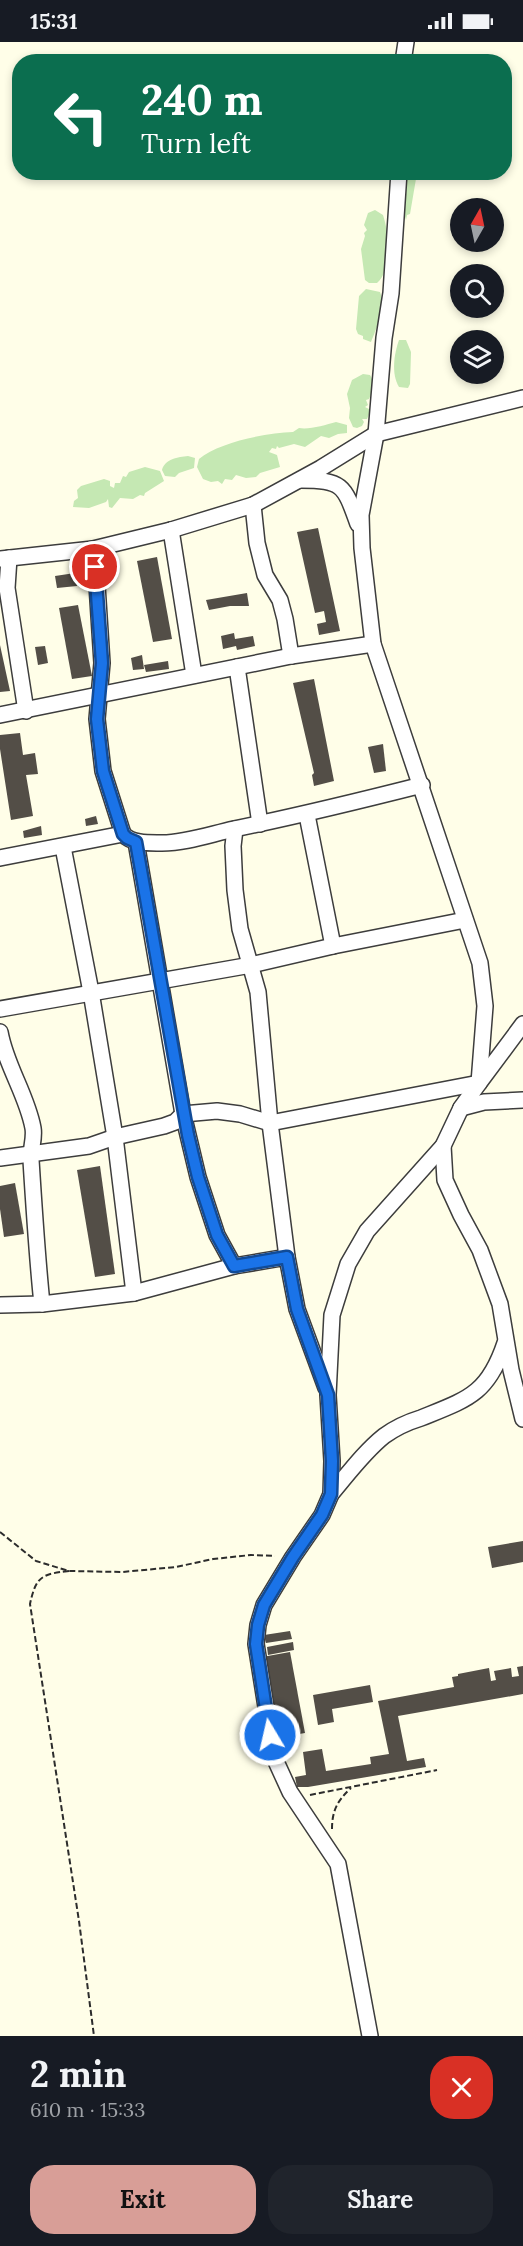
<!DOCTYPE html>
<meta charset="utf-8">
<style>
:root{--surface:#171b24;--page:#20242c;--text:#f1f3f6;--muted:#9ea1a6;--accent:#d89e97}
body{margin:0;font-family:Lora,serif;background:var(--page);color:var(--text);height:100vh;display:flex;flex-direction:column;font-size:22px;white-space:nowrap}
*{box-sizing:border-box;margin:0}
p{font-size:20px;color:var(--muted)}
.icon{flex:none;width:33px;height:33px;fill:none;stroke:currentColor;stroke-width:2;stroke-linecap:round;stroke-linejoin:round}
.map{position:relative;height:1994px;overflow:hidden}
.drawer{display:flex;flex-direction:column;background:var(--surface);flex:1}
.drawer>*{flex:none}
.top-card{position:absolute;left:12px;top:12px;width:500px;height:126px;border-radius:24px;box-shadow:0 3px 9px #0003;background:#0b6e4f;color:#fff;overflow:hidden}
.needle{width:39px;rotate:9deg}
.fabs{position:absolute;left:450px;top:156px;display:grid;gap:12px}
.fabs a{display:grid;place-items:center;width:54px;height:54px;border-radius:50%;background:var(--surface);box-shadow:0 3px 9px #0003;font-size:30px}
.pin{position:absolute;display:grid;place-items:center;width:51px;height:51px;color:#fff;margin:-26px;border:3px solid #fff;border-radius:50%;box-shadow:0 2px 6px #0007}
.me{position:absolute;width:66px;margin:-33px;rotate:351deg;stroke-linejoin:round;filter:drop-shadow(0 0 4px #0008)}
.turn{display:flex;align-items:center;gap:21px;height:126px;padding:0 30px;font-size:27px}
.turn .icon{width:78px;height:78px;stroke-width:2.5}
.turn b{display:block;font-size:42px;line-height:51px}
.round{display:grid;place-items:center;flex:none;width:63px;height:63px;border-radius:24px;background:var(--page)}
.summary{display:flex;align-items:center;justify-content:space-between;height:102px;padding:0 30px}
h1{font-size:36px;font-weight:700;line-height:45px}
.button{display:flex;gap:12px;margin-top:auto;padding:12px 30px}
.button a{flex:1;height:69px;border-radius:24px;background:var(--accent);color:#111;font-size:24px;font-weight:700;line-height:69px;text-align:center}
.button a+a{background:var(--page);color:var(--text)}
.status{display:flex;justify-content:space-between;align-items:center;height:42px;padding:0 30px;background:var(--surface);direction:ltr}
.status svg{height:16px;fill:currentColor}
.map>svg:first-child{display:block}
.green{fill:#c5e8b3}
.building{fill:#534e47}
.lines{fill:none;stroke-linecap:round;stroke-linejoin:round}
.minor-casing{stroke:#3d3d3d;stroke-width:18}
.path{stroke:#2c2c2c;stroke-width:2;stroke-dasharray:6 3;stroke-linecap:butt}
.minor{stroke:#fff;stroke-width:15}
.route-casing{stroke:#114b97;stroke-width:15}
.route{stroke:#1a73e8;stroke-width:10}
</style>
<div class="status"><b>15:31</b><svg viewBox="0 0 49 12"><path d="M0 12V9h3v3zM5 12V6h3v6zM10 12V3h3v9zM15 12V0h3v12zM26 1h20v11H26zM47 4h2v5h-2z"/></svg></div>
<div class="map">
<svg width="523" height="1994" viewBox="0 0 523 1994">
<rect width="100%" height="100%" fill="#fffee8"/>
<g class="green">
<polygon points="405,131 417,131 410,172 407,173 406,178 403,168"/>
<path d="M375 168 383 173C389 191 393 227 377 241H369L365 238 361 207 365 194 364 191 367 188 364 183 368 171Z"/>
<path d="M366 247 380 250C386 264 376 288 371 300L363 297V294L358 292 356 287 359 254Z"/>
<path d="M399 298H406L411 310 410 342 408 346 399 345C391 332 394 312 399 298Z"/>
<path d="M363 332 370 333C375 340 373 350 369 357L366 358 368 363 365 365 371 368 367 377H362L364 380 362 384 357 386 353 385 349 376 350 366 347 352 352 338Z"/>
<path d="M336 380 347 383V391L338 392 329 396 321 394 305 405 294 402 279 406 277 404 276 407 272 406 269 410 277 413 280 425 260 431 256 435 246 436 236 433 232 438 225 437 222 442 218 439 211 440 203 437 197 425 199 417C219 400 266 391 293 390L299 386C309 388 325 383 336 380Z"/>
<path d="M188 414 195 416 194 426 179 431 175 435 165 434 162 428C165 417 178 415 188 414Z"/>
<polygon points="145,425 160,429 164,439 145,451 144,454 140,453 133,457 120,456 112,466 109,465 108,457 106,460 89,466 73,465 74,459 78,456 77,448 81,444 104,437 110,439 110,444 114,446 115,441 120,441 123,434 126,435 129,430"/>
</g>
<g class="building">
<polygon points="318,486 340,589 319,593 317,582 326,580 324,569 315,571 297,490"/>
<polygon points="157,515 172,597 153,600 137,519"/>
<polygon points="75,531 77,544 57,546 55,534"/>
<polygon points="247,551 249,564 230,564 209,568 206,558"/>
<polygon points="78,563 92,634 72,637 59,566"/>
<polygon points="234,591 235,597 253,594 255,604 237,608 236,604 223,607 221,594"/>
<polygon points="0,603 10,649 0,650"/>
<polygon points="45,604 48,621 38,623 35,605"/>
<polygon points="142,613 144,627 133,628 131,616"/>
<polygon points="168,619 169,627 146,630 144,623"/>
<polygon points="314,637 334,739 314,744 312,733 314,731 293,641"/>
<polygon points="20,691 23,713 35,711 38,732 26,733 33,774 11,778 0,707 0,693"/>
<polygon points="383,702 386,729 374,731 368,705"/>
<polygon points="96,774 98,782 86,784 85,777"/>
<polygon points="41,784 42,793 24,796 23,789"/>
<polygon points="100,1124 115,1232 95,1235 77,1128"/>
<polygon points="15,1141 24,1192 4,1195 0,1167 0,1144"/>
<polygon points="523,1499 523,1520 492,1526 488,1505"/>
<polygon points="290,1589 292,1597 266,1601 264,1593"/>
<polygon points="293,1600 294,1608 268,1613 267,1605"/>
<polygon points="290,1610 305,1691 277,1696 262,1615"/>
<polygon points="523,1624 523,1652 398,1674 407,1719 424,1716 426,1725 308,1745 297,1745 295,1735 306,1733 303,1710 322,1707 326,1729 371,1722 370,1715 389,1712 378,1659 454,1645 452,1635 458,1634 458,1632 489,1626 491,1639 496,1638 494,1629 511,1626 512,1635 519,1634 517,1625"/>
<polygon points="370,1643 373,1660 332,1667 334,1680 318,1683 313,1653"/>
</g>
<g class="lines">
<g class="minor-casing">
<g id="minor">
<polyline points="403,20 406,0"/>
<path d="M300 438C343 438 344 443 358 482"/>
<polyline points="253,463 257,501 265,533 280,558 285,577 291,614"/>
<polyline points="171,488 194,633"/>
<polyline points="93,507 97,543 102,621 97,677 103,729 123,792"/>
<polyline points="9,516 7,546 26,669"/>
<polyline points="0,517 93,507 171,488 253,463 321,426 376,392 523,356"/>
<polyline points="237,625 260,782"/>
<polyline points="0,673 291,614 373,602"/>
<polyline points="307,773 333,904"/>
<polyline points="235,787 233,804 235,848 240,887 258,950 270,1081 287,1215"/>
<polyline points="136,800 183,1072 198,1135 217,1193 234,1224"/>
<polyline points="63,805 91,950 115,1095 134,1251"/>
<path d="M0 816 123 792C132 802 149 801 162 801 186 801 211 792 234 787 297 774 359 759 422 743"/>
<polyline points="0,967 251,923 333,904 465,878"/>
<path d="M0 990C6 1024 27 1053 33 1086 35 1097 30 1108 31 1118 34 1166 37 1214 42 1262"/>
<polyline points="461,1066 484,1060 523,1058"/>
<polyline points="443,1104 445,1138 461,1173 480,1208 500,1262 511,1328 523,1377"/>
<polyline points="0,1116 89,1104 115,1095 164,1084 175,1080 183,1072 217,1069 240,1072 270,1081 479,1041 523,982"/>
<polyline points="0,1263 42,1262 134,1251 234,1224 287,1215 297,1267 326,1346"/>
<path d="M331 1452C348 1432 364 1410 384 1394 395 1386 408 1380 421 1376 468 1357 488 1352 505 1301"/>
<polyline points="370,1994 338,1822 290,1750 274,1715 256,1602 258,1583 264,1563 293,1515 322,1473 331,1452 332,1419 328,1353 332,1273 348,1222 367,1189 443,1104 461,1066 479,1041 485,964 480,921 373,602 362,506 361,473 376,392 384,296 391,251 399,130"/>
</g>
</g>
<g class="path">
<polyline points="0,1490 36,1519 69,1529 122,1530 176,1525 213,1517 251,1513 275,1514"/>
<path d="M69 1529C42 1532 36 1534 30 1562L79 1879 94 1994"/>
<polyline points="310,1753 437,1728"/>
<path d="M332 1787C332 1768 338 1758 351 1746"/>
</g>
<use href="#minor" class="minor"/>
</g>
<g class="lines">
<g class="route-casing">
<polyline id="route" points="95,525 102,621 97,677 103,729 123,792 127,796 136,800 188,1093 198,1135 217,1193 234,1224 287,1215 297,1267 328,1353 332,1419 331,1452 322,1473 293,1515 264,1563 258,1583 256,1602 270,1693"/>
</g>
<use href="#route" class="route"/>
</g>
</svg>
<div class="fabs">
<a><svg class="needle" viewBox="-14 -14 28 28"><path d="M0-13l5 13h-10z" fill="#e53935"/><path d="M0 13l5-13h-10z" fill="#9ea1a6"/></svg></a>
<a><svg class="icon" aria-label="search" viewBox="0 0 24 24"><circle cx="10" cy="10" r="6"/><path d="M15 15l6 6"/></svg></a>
<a><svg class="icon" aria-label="layers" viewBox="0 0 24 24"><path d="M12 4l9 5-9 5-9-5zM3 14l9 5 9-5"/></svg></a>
</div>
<div class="pin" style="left:95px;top:525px;background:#d93025"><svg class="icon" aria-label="arrive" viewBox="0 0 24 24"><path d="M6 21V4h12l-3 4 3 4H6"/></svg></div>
<svg class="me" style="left:270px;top:1693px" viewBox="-20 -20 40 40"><circle r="17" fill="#1a73e8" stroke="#fff" stroke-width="3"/><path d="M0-11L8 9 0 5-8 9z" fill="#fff"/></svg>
<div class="top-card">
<div class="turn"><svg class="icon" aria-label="left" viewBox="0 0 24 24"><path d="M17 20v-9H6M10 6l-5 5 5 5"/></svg><div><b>240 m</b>Turn left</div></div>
</div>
</div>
<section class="drawer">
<div class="summary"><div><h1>2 min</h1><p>610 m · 15:33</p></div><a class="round" style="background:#d93025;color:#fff"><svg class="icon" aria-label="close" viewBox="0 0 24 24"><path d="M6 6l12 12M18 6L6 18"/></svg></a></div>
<div class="button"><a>Exit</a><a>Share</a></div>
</section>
